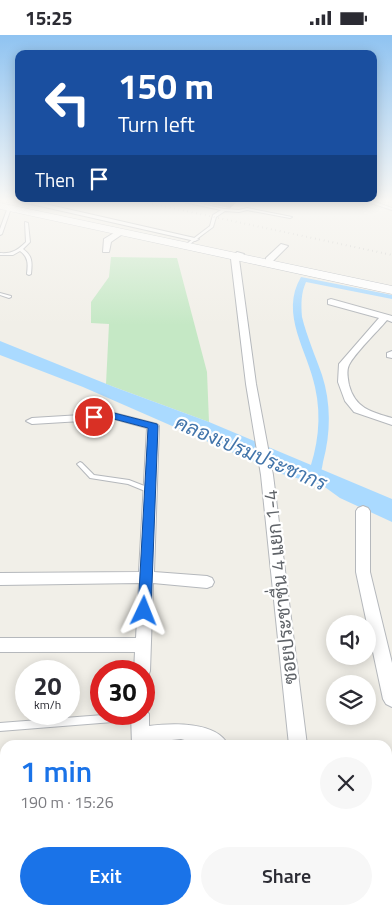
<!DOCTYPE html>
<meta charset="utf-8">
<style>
:root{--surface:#fff;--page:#f7f7f7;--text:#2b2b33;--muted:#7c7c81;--accent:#1a73e8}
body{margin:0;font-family:"Titillium Web",Sarabun,sans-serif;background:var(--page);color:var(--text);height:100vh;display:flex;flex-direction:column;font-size:19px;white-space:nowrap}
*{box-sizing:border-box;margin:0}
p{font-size:16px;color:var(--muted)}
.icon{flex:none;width:28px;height:28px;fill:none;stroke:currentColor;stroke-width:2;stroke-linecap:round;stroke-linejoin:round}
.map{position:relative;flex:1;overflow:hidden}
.drawer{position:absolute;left:0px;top:705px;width:392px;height:175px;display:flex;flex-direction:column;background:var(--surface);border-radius:15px 15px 0 0;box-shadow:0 2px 12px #0003}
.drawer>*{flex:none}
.hud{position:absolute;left:15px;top:15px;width:362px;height:152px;border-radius:10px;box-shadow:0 2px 12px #0003;background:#1a4fa0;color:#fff;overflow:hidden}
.controls{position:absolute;left:326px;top:580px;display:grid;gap:10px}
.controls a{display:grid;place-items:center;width:50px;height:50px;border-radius:50%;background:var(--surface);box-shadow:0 2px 12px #0003;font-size:25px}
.speed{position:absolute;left:15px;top:625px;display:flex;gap:10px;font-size:25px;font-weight:700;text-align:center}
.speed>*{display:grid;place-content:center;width:65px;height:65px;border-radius:50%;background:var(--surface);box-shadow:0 2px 12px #0003;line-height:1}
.speed small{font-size:12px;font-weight:400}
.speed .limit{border:8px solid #d22;background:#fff;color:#111}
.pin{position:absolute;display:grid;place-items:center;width:42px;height:42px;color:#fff;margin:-21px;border:2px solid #fff;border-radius:50%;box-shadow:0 1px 5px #0007}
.me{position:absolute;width:55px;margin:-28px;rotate:2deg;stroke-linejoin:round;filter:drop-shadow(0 0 4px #0008)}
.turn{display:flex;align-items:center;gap:18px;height:105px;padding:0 20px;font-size:22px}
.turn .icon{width:65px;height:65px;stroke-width:2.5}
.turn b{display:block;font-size:35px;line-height:42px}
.then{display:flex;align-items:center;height:48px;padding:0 20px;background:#0003;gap:10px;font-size:19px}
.round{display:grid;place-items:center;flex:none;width:52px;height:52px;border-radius:26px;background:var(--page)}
.headline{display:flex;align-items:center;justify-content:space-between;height:85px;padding:0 20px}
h1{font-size:30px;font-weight:600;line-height:38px;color:var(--accent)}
.action{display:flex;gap:10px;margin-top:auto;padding:10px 20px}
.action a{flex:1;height:58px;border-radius:30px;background:var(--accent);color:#fff;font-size:20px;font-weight:600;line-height:58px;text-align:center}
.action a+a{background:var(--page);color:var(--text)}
.status{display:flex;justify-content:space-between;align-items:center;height:35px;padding:0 25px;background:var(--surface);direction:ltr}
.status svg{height:14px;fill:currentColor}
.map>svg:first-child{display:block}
.green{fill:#c5e8c5}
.water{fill:#aadaff}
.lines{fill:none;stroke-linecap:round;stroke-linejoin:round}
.canal{fill:#aadaff;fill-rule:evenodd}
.lane-casing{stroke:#b5b8bc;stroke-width:2}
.street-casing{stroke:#b5b8bc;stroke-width:2}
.secondary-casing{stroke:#b6babf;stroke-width:1}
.lane{fill:#fff;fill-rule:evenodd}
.street{fill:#fff;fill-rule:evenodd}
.secondary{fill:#fff;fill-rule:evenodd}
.rail{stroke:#b6b7b8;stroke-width:2;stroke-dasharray:0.5 4;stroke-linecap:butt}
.wall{fill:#afaea9}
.shaded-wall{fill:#8f8d8a}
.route{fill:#1a73e8;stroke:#114b97}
.labels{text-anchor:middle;stroke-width:4.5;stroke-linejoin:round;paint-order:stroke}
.street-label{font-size:19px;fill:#5f6368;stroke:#fff}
.water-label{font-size:20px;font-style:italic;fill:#4174aa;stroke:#fff}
</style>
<div class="status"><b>15:25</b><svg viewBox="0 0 49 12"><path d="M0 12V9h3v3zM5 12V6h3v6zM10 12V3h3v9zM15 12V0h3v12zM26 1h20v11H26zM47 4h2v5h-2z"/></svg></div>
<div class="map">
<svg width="392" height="880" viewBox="0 0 392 880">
<rect width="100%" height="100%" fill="#f1efe8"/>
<polygon class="green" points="111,222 177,223 207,337 209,387 106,349 109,289 91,288 91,267 109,242"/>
<polygon class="water" points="0,306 114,352 209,387 392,464 392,487 340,463 322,450 282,439 83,352 0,320"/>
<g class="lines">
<path class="canal" d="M301 242 392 260V264L306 247C301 258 301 269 302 282 307 302 315 320 322 340 331 368 331 398 323 427 322 434 320 444 313 446L307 442C318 412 322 383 315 352 308 316 279 279 301 242Z"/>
<g class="lane-casing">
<g id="lane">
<polygon points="179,166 188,166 224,174 239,175 247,173 292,182 290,183 247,175 239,177 225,176 216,182 213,192 190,209 188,208 189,207 210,191 213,180 221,175"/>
<polygon points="365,166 372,166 392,173 392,175"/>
<polygon points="8,172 11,173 2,199 0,200 0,194"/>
<path d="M25 187 28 188 30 207 23 214C33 221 32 228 31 239L29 240 27 239C28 230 29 222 20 216L13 220H0V218C12 219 18 215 26 207Z"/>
<polygon points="0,258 11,261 11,262 9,263 0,260"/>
<polygon points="80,427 82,428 94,440 129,445 152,454 153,456 150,458 128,449 90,443 77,429"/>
<polygon points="116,679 141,679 142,681 141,684 138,685 0,696 0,688"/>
</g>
</g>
<g class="street-casing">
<g id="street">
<polygon points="18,166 32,166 199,204 195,206"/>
<polygon points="117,196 124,198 111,207 109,217 103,217 104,204"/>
<polygon points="281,209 288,211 272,227 266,227 266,223"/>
<polygon points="237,217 244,219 239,224 256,349 273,440 307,710 289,710 261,440 246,349 231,224"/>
<path d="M331 264 392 281V287L387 285C377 297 355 318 349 330 346 336 348 344 349 350 355 373 371 377 392 383V390L354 377 345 366 338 347 339 329 379 283 328 269V265Z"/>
<polygon points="392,316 392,323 387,322 387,318"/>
<polygon points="114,378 157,389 159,391 154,537 207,541 212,543 214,547 212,551 207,553 153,548 150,636 148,641 144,643 144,636 134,636 135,617 0,617 0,603 136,603 139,548 0,550 0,538 139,537 147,393 114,384 32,389 26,386 32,383"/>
<polygon points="363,471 368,473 370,476 370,537 392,628 392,672 386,669 383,664 356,537 356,476 358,473"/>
<path d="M144 673 149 679V691C171 688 217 686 228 710H202L181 704 153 707 150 708V710H132L131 679H144Z"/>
<rect x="0" y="851" width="5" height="22"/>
<rect x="122" y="875" width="22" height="5"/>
<rect x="306" y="875" width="22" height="5"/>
</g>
</g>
<g class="secondary-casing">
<polygon id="secondary" points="0,168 392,251 392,259 0,174"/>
</g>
<use href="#lane" class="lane"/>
<use href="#street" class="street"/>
<use href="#secondary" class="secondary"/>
<polyline class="rail" points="139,166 392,220"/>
</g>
<polygon class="wall" points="195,166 238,166 230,173"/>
<polygon class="shaded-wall" points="230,166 238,166 230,173"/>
<linearGradient id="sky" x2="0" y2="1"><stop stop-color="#8fc3f1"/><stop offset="0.57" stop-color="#f9f8f5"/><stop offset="1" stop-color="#f9f8f5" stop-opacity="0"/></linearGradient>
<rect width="392" height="290" fill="url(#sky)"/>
<polygon class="route" points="114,378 157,389 158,391 151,576 149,580 144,582 140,580 138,576 148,393 114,384 94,385 89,382 94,379"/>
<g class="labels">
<g class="street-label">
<text transform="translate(280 552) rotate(-96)" y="7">ซอยประชาชื่น 4 แยก 1-4</text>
</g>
<g class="water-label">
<text transform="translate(251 418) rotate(23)" y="7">คลองเปรมประชากร</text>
</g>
</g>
</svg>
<div class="controls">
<a><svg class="icon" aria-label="sound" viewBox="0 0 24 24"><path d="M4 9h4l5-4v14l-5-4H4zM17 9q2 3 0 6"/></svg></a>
<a><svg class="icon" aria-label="layers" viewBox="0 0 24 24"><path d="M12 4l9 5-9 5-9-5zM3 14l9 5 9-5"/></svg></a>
</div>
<div class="speed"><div>20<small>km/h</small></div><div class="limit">30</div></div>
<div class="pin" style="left:94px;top:382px;background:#d93025"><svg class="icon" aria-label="arrive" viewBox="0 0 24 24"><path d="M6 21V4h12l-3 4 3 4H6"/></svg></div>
<svg class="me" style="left:144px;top:576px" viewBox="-20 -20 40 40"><path d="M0-17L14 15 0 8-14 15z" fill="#1a73e8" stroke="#fff" stroke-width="4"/></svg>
<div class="hud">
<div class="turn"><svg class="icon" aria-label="left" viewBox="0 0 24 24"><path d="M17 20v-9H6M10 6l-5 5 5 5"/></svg><div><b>150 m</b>Turn left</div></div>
<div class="then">Then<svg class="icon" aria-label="arrive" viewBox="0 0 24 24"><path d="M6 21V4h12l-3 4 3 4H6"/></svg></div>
</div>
<section class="drawer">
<div class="headline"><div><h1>1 min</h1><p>190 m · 15:26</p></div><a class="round"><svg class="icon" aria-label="close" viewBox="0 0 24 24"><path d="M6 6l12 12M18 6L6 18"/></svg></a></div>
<div class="action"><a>Exit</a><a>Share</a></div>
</section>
</div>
